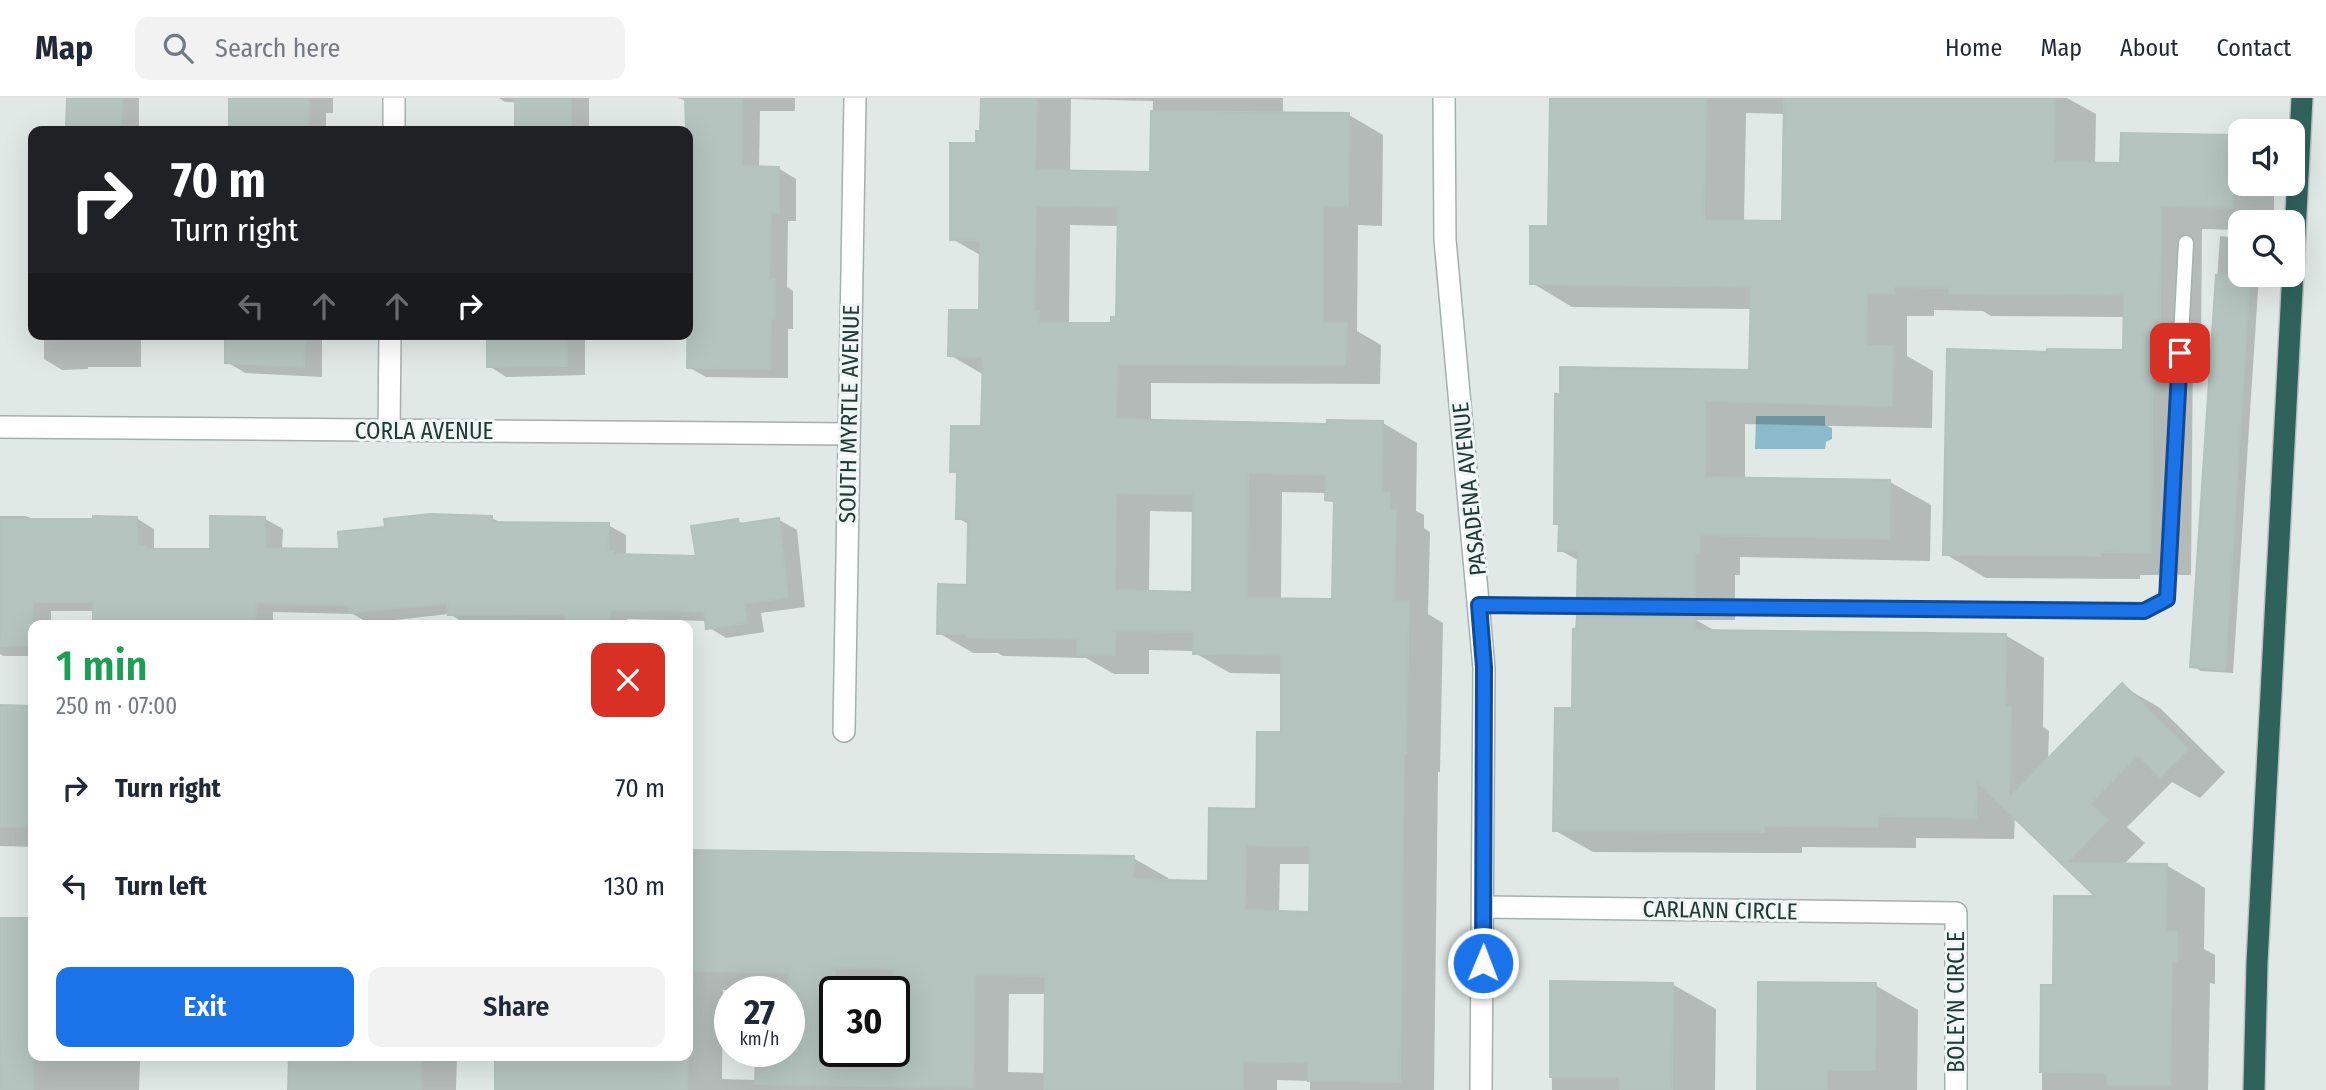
<!DOCTYPE html>
<meta charset="utf-8">
<style>
:root{--surface:#fff;--page:#f2f2f3;--text:#1f2937;--muted:#747a83;--line:#e0e1e3;--accent:#1a73e8}
body{margin:0;font-family:"Fira Sans Condensed",sans-serif;background:var(--page);color:var(--text);height:100vh;display:flex;flex-direction:column;font-size:26px;white-space:nowrap}
*{box-sizing:border-box;margin:0}
p{font-size:23px;color:var(--muted)}
.icon{flex:none;width:38px;height:38px;fill:none;stroke:currentColor;stroke-width:2;stroke-linecap:round;stroke-linejoin:round}
.map{position:relative;flex:1;overflow:hidden}
.side{position:absolute;left:28px;top:522px;width:665px;height:441px;display:flex;flex-direction:column;background:var(--surface);border-radius:14px;box-shadow:0 7px 28px #0002}
.side>*{flex:none}
.banner{position:absolute;left:28px;top:28px;width:665px;height:214px;border-radius:14px;box-shadow:0 7px 28px #0002;background:#202124;color:#fff;overflow:hidden}
.controls{position:absolute;left:2228px;top:21px;display:grid;gap:14px}
.controls a{display:grid;place-items:center;width:77px;height:77px;border-radius:14px;background:var(--surface);box-shadow:0 7px 28px #0002;font-size:35px}
.speed{position:absolute;left:714px;top:878px;display:flex;gap:14px;font-size:35px;font-weight:700;text-align:center}
.speed>*{display:grid;place-content:center;width:91px;height:91px;border-radius:50%;background:var(--surface);box-shadow:0 7px 28px #0002;line-height:1}
.speed small{font-size:18px;font-weight:400}
.speed .limit{border:4px solid #111;border-radius:10px;background:#fff;color:#111}
.pin{position:absolute;display:grid;place-items:center;width:60px;height:60px;color:#fff;margin:-30px;border-radius:14px;box-shadow:0 4px 10px #0006}
.me{position:absolute;width:77px;margin:-38px;rotate:1deg;stroke-linejoin:round;filter:drop-shadow(0 0 5px #0008)}
.turn{display:flex;align-items:center;gap:24px;height:147px;padding:0 28px;font-size:32px}
.turn .icon{width:91px;height:91px;stroke-width:2.5}
.turn b{display:block;font-size:49px;line-height:60px}
.lanes{display:flex;align-items:center;height:66px;padding:0 28px;background:#0003;justify-content:center;gap:35px;direction:ltr}
.lanes .off{opacity:.35}
.round{display:grid;place-items:center;flex:none;width:74px;height:74px;border-radius:14px;background:var(--page)}
.overview{display:flex;align-items:center;justify-content:space-between;height:119px;padding:0 28px}
h1{font-size:42px;font-weight:600;line-height:52px;color:#1e9e55}
.primary-button{display:flex;gap:14px;margin-top:auto;padding:14px 28px}
.primary-button a{flex:1;height:80px;border-radius:14px;background:var(--accent);color:#fff;font-size:28px;font-weight:600;line-height:80px;text-align:center}
.primary-button a+a{background:var(--page);color:var(--text)}
ul{padding:0;list-style:none}
li{display:flex;align-items:center;gap:21px;height:98px;padding:0 28px}
li div{flex:1}
li b{display:block;font-size:26px}
li em{font-style:normal}
header{display:flex;align-items:center;gap:42px;box-sizing:border-box;height:98px;padding:0 35px;background:var(--surface);border-bottom:2px solid var(--line)}
header strong{font-size:33px}
nav{display:flex;gap:38px;margin-inline-start:auto;font-size:24px}
.search{width:490px;height:63px;background:var(--page);display:flex;align-items:center;gap:18px;box-sizing:border-box;padding:0 24px;border-radius:14px;color:var(--muted);font-size:26px}
.map>svg:first-child{display:block}
.water{fill:#8bbbcb}
.shadow{fill:#0003;fill-rule:evenodd}
.building{fill:#b5c4bf;stroke:#b3c2bd;stroke-width:2;fill-rule:evenodd}
.lines{fill:none;stroke-linecap:round;stroke-linejoin:round}
.service-casing{stroke:#a3b0ad;stroke-width:17}
.minor-casing{stroke:#a3b0ad;stroke-width:24}
.motorway-casing{stroke:#bdc3c2;stroke-width:24}
.service{stroke:#fff;stroke-width:14}
.minor{stroke:#fff;stroke-width:21}
.motorway{stroke:#30625c;stroke-width:21}
.route-casing{stroke:#114b97;stroke-width:18}
.route{stroke:#1a73e8;stroke-width:12}
.labels{text-anchor:middle;stroke-width:6;stroke-linejoin:round;paint-order:stroke}
.street-label{font-size:23px;fill:#223834;stroke:#f0f6f4}
</style>
<header>
<strong>Map</strong>
<div class="search"><svg class="icon" aria-label="search" viewBox="0 0 24 24"><circle cx="10" cy="10" r="6"/><path d="M15 15l6 6"/></svg>Search here</div>
<nav><a>Home</a><a>Map</a><a>About</a><a>Contact</a></nav>
</header>
<div class="map">
<svg width="2326" height="992" viewBox="0 0 2326 992">
<rect width="100%" height="100%" fill="#e0e9e6"/>
<polygon class="water" points="1756,318 1825,318 1825,327 1832,330 1832,341 1826,344 1825,351 1755,351"/>
<g class="shadow">
<polygon points="68,0 139,0 139,33 73,33 73,30 68,27"/>
<polygon points="231,0 333,0 333,15 326,15 326,33 230,33"/>
<polygon points="499,0 589,0 589,33 516,33 517,7 513,4 505,4"/>
<polygon points="678,0 795,0 795,13 760,13 759,70 778,70 796,81 796,123 788,123 787,189 793,193 793,231 788,231 788,280 706,279 688,269 690,127 688,127 687,3"/>
<path d="M983 0H1283V16L1349 17 1383 37 1382 128 1358 127 1357 233 1381 247 1380 286 1151 285V324L1328 328 1383 325 1417 345 1416 413 1424 417V430L1430 434 1428 516 1443 525 1440 674H1438L1434 992H1310V983L1277 982V992H497L688 957V754L1133 760 1168 780V784L1210 785 1257 713 1283 636V576L1230 575 1195 555V553L1149 552V576H1114L1086 560 1003 558 998 555H973L939 535 969 489 970 427 958 420 959 377 952 373 983 330 984 277 950 257 981 214 982 158 952 141 982 35ZM1071 1 1153 3 1152 76 1070 75ZM1070 127 1120 128 1118 221 1113 226 1069 227ZM1282 394 1327 395V401L1336 406 1334 503 1281 502ZM1150 413 1194 414 1193 496 1149 495ZM1280 766H1311L1310 815H1279ZM723 892 789 894V954H758L757 982 722 981ZM835 894H894V954H835ZM1009 896H1047L1046 975 1008 974Z"/>
<path d="M1551 0H2067L2096 16 2095 67H2122L2234 39 2240 42V86H2274V124H2240V132L2202 131 2201 245H2193L2191 477H2140V481L1986 480 1945 456 2048 255 2125 254V219L1991 218 1983 213 1934 212V218H1907V258L1933 273 1932 330 1745 326V381L1890 384 1931 407 1930 463 1740 459V477H1735V522H1696L1719 535 2005 537 2044 560 2043 629 2049 633 2048 663 2122 588 2160 610 2225 674 2200 700 2172 684 2127 729 2145 745 2123 767H2166L2205 790 2204 851 2215 857V886L2210 885 2208 992H2042V889H2055L2100 800 2015 718 2014 741 1916 740V750L1802 749V755L1593 754 1554 732 1574 612 1617 520 1579 497V463L1560 452V428L1556 425V298L1751 273 1752 211 1572 209 1532 185 1550 130ZM1746 15 1785 16 1784 125 1744 124Z"/>
<polygon points="2220,138 2240,140 2240,177 2259,177 2233,575 2201,573 2192,568"/>
<polygon points="44,236 141,236 141,269 88,269 88,271 62,272 44,261"/>
<polygon points="227,236 328,236 322,237 322,279 245,275 227,264"/>
<polygon points="489,236 585,236 585,277 506,279 489,268"/>
<polygon points="0,418 26,418 35,422 136,420 154,431 154,452 212,453 265,421 283,431 282,452 341,453 492,420 501,425 608,427 626,437 626,458 698,460 738,423 745,427 779,422 797,432 805,509 761,515 764,534 726,540 708,529 707,523 627,521 627,527 467,526 449,516 368,525 353,516 273,514 273,527 95,527 95,513 51,513 51,527 33,527 33,558 3,558 0,556"/>
<polygon points="0,609 33,610 33,749 0,748"/>
<polygon points="0,820 33,821 33,957 164,957 164,963 140,963 139,992 0,992"/>
<polygon points="1551,885 1672,886 1716,911 1715,992 1552,992"/>
<polygon points="1875,887 1918,912 1917,992 1759,992"/>
<polygon points="291,957 457,957 456,992 290,992"/>
</g>
<g class="building">
<polygon points="67,0 122,0 121,29 66,28"/>
<polygon points="229,0 309,0 308,33 229,33"/>
<rect x="515" y="0" width="56" height="33"/>
<polygon points="685,0 742,0 742,68 779,69 779,114 771,114 769,181 775,181 775,221 771,221 770,271 687,270 689,118"/>
<path d="M981 0H1037L1035 72 1150 74 1151 13 1349 15 1348 109 1323 108V225H1347L1345 267 1117 266 1116 321 1327 326V322L1383 323 1382 395H1390V412H1396L1394 503H1409L1406 655H1404L1400 984 1308 983V965L1243 963V992H1044L1045 878 975 877 973 990 755 986 756 954H789V875L688 873V752L1134 758 1133 781 1208 783 1209 710 1256 711 1257 634H1281V557L1193 556 1194 534 1115 533V557H1077V541L967 539V536H937L938 486 967 487 968 421H956L957 374H950L951 328H981L983 259 948 258 949 212H979L980 142H950V45H976V33H980ZM1036 108 1118 109 1116 219H1111V225H1039V213H1034ZM1248 375 1326 377 1325 402 1334 403 1332 501 1247 500ZM1116 395 1193 396 1192 494 1115 492ZM1246 747 1310 748 1309 814 1245 812ZM835 870 894 871V954H835Z"/>
<polygon points="1550,0 1706,0 1704,122 1782,123 1784,0 2055,0 2054,64 2120,65 2121,35 2235,37 2233,110 2161,108 2160,223 2153,222 2151,455 2100,454 2100,458 1943,457 1947,251 2047,254 2047,251 2123,252 2124,197 1949,195 1949,190 1894,189 1894,195 1867,195 1866,248 1893,248 1892,308 1705,303 1705,379 1890,382 1889,441 1700,437 1699,455 1695,455 1695,499 1577,498 1578,453 1558,453 1559,426 1554,426 1555,296 1560,296 1560,269 1749,272 1751,189 1530,186 1530,128 1548,128"/>
<polygon points="2216,177 2250,177 2225,572 2190,569"/>
<polygon points="225,236 305,236 304,269 225,265"/>
<polygon points="487,236 567,236 567,268 487,269"/>
<polygon points="430,416 492,418 492,424 609,425 608,453 614,453 614,456 696,458 691,428 738,421 739,426 779,420 788,499 744,506 747,525 706,531 704,514 610,512 609,527 565,527 565,516 448,517 448,505 349,515 348,507 256,505 255,526 93,527 93,504 33,504 32,548 0,548 0,421 93,421 93,418 137,419 137,448 147,448 146,451 210,451 210,418 265,419 265,450 339,451 338,434 385,429 384,421"/>
<polygon points="1577,518 1695,519 1695,532 2006,536 2005,609 2011,609 2009,700 2122,585 2188,651 2160,679 2138,657 2090,706 2108,722 2066,765 2167,766 2166,833 2177,834 2177,864 2172,864 2170,987 2107,987 2107,975 2040,974 2041,887 2053,887 2054,798 2095,798 1977,684 1976,720 1878,718 1878,729 1764,728 1764,734 1553,733 1555,610 1572,610 1573,531 1576,531"/>
<polygon points="0,607 33,608 33,729 0,729"/>
<rect x="0" y="820" width="33" height="172"/>
<polygon points="1550,883 1673,885 1672,992 1620,992 1619,979 1550,979"/>
<polygon points="1758,884 1876,885 1875,972 1827,972 1827,992 1757,992"/>
<polygon points="289,957 421,957 421,992 288,992"/>
<polygon points="495,957 688,957 687,992 495,992"/>
</g>
<g class="lines">
<g class="service-casing">
<polyline id="service" points="1479,507 2144,513 2167,501 2186,145"/>
</g>
<g class="minor-casing">
<g id="minor">
<polyline points="1444,0 1445,142 1484,570 1481,992"/>
<polyline points="394,33 394,0"/>
<polyline points="0,329 849,336"/>
<polyline points="389,332 390,236"/>
<polyline points="844,633 855,0"/>
<polyline points="1484,809 1956,815 1956,992"/>
</g>
</g>
<g class="motorway-casing">
<polyline id="motorway" points="2254,992 2257,865 2302,0"/>
</g>
<use href="#service" class="service"/>
<use href="#minor" class="minor"/>
<use href="#motorway" class="motorway"/>
</g>
<g class="lines">
<g class="route-casing">
<polyline id="route" points="1483,865 1484,569 1479,507 2144,513 2167,501 2180,255"/>
</g>
<use href="#route" class="route"/>
</g>
<g class="labels">
<g class="street-label">
<text transform="translate(849 316) rotate(-89)" y="8">SOUTH MYRTLE AVENUE</text>
<text x="424" y="341">CORLA AVENUE</text>
<text transform="translate(1469 391) rotate(-96)" y="8">PASADENA AVENUE</text>
<text transform="translate(1720 812) rotate(1)" y="8">CARLANN CIRCLE</text>
<text transform="translate(1956 904) rotate(-90)" y="8">BOLEYN CIRCLE</text>
</g>
</g>
</svg>
<div class="controls">
<a><svg class="icon" aria-label="sound" viewBox="0 0 24 24"><path d="M4 9h4l5-4v14l-5-4H4zM17 9q2 3 0 6"/></svg></a>
<a><svg class="icon" aria-label="search" viewBox="0 0 24 24"><circle cx="10" cy="10" r="6"/><path d="M15 15l6 6"/></svg></a>
</div>
<div class="speed"><div>27<small>km/h</small></div><div class="limit">30</div></div>
<div class="pin" style="left:2180px;top:255px;background:#d93025"><svg class="icon" aria-label="arrive" viewBox="0 0 24 24"><path d="M6 21V4h12l-3 4 3 4H6"/></svg></div>
<svg class="me" style="left:1483px;top:865px" viewBox="-20 -20 40 40"><circle r="17" fill="#1a73e8" stroke="#fff" stroke-width="3"/><path d="M0-11L8 9 0 5-8 9z" fill="#fff"/></svg>
<div class="banner">
<div class="turn"><svg class="icon" aria-label="right" viewBox="0 0 24 24"><path d="M7 20v-9h11M14 6l5 5-5 5"/></svg><div><b>70 m</b>Turn right</div></div>
<div class="lanes"><svg class="icon off" aria-label="left" viewBox="0 0 24 24"><path d="M17 20v-9H6M10 6l-5 5 5 5"/></svg><svg class="icon off" aria-label="ahead" viewBox="0 0 24 24"><path d="M12 20V5M6 11l6-6 6 6"/></svg><svg class="icon off" aria-label="ahead" viewBox="0 0 24 24"><path d="M12 20V5M6 11l6-6 6 6"/></svg><svg class="icon" aria-label="right" viewBox="0 0 24 24"><path d="M7 20v-9h11M14 6l5 5-5 5"/></svg></div>
</div>
<section class="side">
<div class="overview"><div><h1>1 min</h1><p>250 m · 07:00</p></div><a class="round" style="background:#d93025;color:#fff"><svg class="icon" aria-label="close" viewBox="0 0 24 24"><path d="M6 6l12 12M18 6L6 18"/></svg></a></div>
<ul>
<li><svg class="icon" aria-label="right" viewBox="0 0 24 24"><path d="M7 20v-9h11M14 6l5 5-5 5"/></svg><div><b>Turn right</b></div><em>70 m</em></li>
<li><svg class="icon" aria-label="left" viewBox="0 0 24 24"><path d="M17 20v-9H6M10 6l-5 5 5 5"/></svg><div><b>Turn left</b></div><em>130 m</em></li>
</ul>
<div class="primary-button"><a>Exit</a><a>Share</a></div>
</section>
</div>
